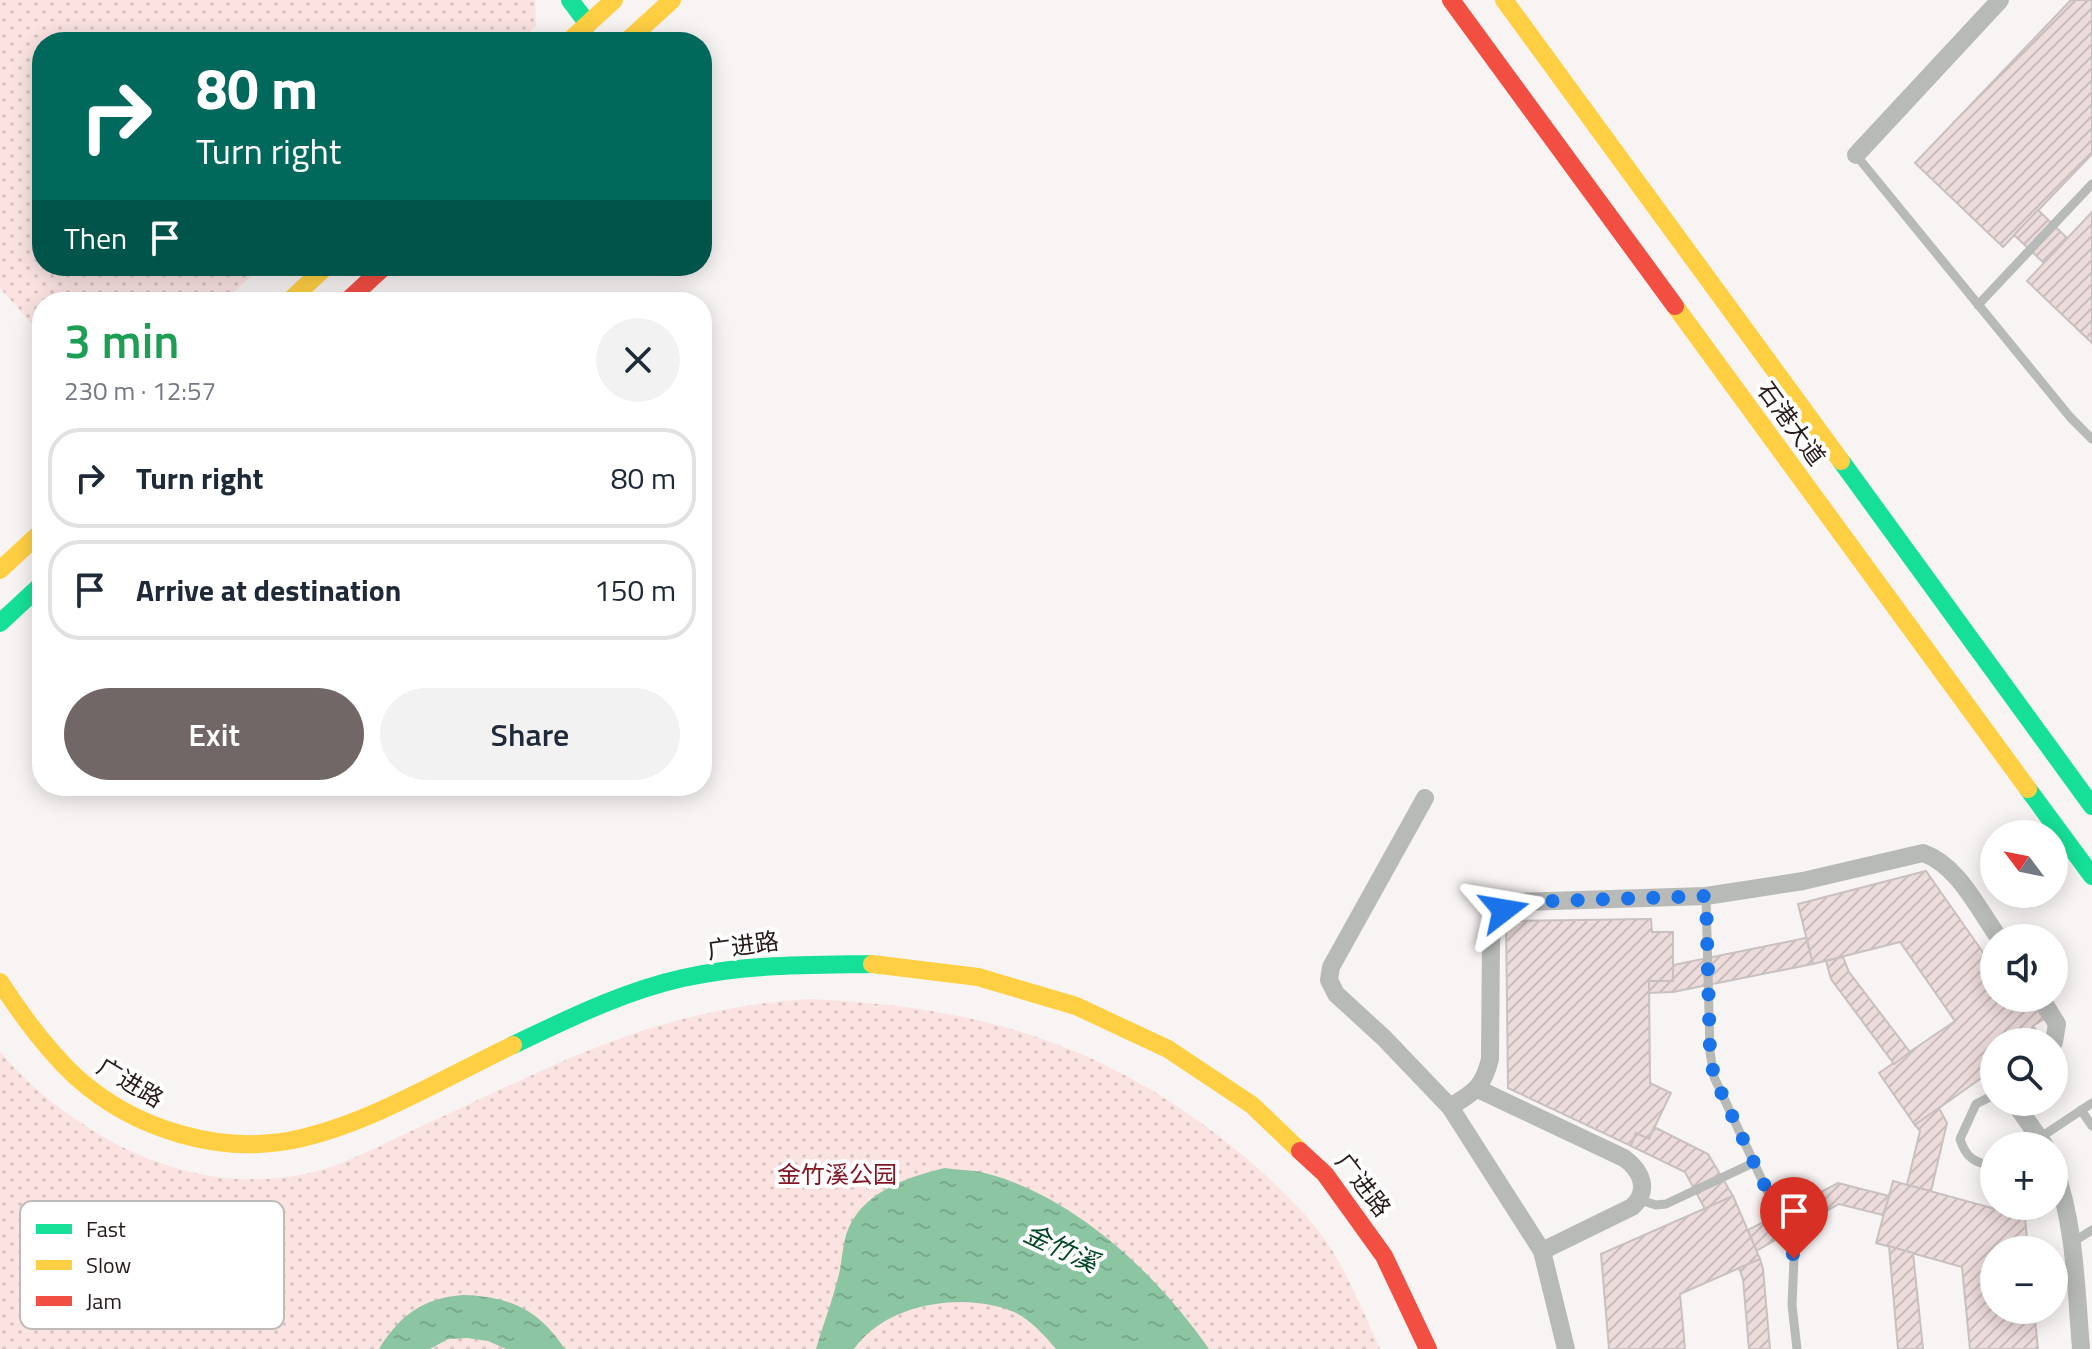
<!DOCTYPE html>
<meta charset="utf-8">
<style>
:root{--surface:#fff;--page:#f2f2f3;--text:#1f2937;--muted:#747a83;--line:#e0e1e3;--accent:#716766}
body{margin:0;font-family:"Titillium Web","Noto Sans SC",sans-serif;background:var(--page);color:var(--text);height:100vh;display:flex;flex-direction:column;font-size:30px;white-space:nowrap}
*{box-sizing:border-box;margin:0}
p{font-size:26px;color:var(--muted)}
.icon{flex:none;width:44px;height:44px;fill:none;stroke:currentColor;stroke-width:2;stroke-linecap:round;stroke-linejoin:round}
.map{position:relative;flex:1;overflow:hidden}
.details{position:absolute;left:32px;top:292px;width:680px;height:504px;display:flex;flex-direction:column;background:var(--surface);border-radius:32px;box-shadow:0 4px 20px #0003}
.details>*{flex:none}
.guide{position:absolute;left:32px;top:32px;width:680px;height:244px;border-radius:32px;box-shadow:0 4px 20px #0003;background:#00695c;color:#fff;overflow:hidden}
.needle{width:52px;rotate:302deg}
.controls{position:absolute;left:1980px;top:820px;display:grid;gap:16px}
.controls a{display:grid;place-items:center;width:88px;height:88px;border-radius:50%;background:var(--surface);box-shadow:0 4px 20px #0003;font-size:40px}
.pin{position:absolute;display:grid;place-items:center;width:68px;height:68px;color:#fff;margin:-82px -34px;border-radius:50% 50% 50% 0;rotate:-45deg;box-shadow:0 0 8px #0007}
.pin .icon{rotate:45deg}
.me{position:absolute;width:88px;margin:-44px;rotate:76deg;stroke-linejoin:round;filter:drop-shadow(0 0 6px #0008)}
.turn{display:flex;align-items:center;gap:28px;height:168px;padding:0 32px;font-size:36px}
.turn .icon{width:104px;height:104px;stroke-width:2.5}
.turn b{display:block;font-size:56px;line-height:68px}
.then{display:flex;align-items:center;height:76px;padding:0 32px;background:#0003;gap:16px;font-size:30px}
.round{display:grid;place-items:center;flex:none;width:84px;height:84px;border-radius:42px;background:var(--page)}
.headline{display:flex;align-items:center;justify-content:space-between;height:136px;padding:0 32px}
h1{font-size:48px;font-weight:600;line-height:60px;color:#1e9e55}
.action{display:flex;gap:16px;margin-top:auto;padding:16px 32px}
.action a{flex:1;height:92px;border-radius:48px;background:var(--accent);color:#fff;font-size:32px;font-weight:600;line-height:92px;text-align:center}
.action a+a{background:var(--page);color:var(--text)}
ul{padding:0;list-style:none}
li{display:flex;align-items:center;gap:24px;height:100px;margin:0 16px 12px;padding:0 16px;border:4px solid var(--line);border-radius:32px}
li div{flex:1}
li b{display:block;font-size:30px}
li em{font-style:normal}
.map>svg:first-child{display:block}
.green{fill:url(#green-dots)}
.water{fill:url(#water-ripples)}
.building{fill:url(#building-hatch);stroke:#c9c0c0;stroke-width:2}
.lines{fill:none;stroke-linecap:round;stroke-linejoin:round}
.lane{stroke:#b8bab8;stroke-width:9}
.street{stroke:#b8bab8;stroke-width:18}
.fast{stroke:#16e098;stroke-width:18}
.slow{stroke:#ffcf43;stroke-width:18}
.jam{stroke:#f24e42;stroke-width:18}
.route{stroke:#1a73e8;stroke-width:14;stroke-dasharray:0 25.2}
.labels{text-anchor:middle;stroke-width:8;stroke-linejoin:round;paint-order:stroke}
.street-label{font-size:24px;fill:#281b1a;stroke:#fff}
.park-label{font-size:24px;fill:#821724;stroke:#fff}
.water-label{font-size:26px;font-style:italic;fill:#014726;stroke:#fff}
.key{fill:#fff;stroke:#bebbba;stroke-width:2}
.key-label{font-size:22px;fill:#281b1a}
</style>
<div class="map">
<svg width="2092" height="1349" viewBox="0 0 2092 1349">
<defs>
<pattern id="green-dots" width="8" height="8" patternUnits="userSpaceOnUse" patternTransform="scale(2)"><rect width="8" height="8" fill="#fbe3e2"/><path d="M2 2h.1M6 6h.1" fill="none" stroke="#d7c2c1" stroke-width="1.8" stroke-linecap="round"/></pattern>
<pattern id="water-ripples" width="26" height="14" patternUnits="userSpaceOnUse" patternTransform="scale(2)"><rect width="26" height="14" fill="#8cc5a2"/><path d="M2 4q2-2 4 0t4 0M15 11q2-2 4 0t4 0" fill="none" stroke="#79a98b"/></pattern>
<pattern id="building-hatch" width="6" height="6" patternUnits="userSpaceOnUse" patternTransform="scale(2)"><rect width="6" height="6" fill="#ecdcdb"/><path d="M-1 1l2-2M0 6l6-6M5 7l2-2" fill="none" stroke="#cabcbb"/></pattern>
</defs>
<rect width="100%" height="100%" fill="#f9f4f4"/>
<g class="green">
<polygon points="0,0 535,0 536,26 519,42 42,42 42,266 262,266 223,302 42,302 42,335 0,288"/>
<path d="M808 999C978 1006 1107 1043 1240 1153 1271 1179 1311 1216 1332 1250 1351 1281 1365 1316 1380 1349H0V1051C27 1086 64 1113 102 1136 162 1171 231 1188 300 1175 339 1168 377 1147 413 1130 472 1104 530 1074 590 1050 660 1021 733 1004 808 999Z"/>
</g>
<g class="water">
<path d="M945 1168C957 1170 970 1170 981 1172 1073 1194 1157 1274 1209 1349H1056C1044 1335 1031 1320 1014 1312 964 1291 886 1303 854 1349H816C823 1325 832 1302 838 1278 842 1264 842 1249 846 1235 859 1193 907 1177 945 1168Z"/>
<path d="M463 1295C511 1297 538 1309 565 1349H506L488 1341 467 1338 448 1339 430 1349H379C400 1315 423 1298 463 1295Z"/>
</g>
<g class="building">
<polygon points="2071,0 2092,0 2092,154 2003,247 1915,163"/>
<polygon points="2038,210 2067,238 2044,263 2014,235"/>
<polygon points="2092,212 2092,343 2027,281"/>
<polygon points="1926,871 1994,968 1994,998 2029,998 2044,1019 2033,1026 2040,1037 2033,1042 1994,1042 1994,1069 1915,1125 1879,1073 1955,1021 1900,942 1813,964 1798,904"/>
<polygon points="1651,919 1652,932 1673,932 1673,981 1649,981 1650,1083 1671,1093 1649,1139 1636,1133 1631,1146 1508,1088 1506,921"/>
<polygon points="1806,938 1813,964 1673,992 1649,993 1649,981 1673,981 1673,965"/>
<polygon points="1843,957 1849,972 1910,1052 1894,1064 1831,979 1826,961"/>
<polygon points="1939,1108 1947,1123 1931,1191 1907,1185 1920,1131 1915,1125"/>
<polygon points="1654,1127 1708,1154 1733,1196 1705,1209 1685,1172 1631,1146 1636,1133 1649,1139"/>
<polygon points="1893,1181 2025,1217 2028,1250 1994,1250 1994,1310 2034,1310 2038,1349 1970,1349 1962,1267 1876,1243"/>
<polygon points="1838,1183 1889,1196 1883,1215 1839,1204 1756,1251 1748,1230"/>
<polygon points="1733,1196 1760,1259 1680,1294 1685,1349 1609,1349 1601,1254"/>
<polygon points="1889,1246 1913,1253 1923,1349 1898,1349"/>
<polygon points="1760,1259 1763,1269 1770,1349 1749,1349 1743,1279 1739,1268"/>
</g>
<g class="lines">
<g class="lane">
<polyline points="1856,155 2070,417 2092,439"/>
<polyline points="1978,305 2092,184"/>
<polyline points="1706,896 1710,1052 1714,1077 1790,1240 1794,1259 1792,1305 1797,1349"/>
<path d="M1994 1095 1976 1104 1960 1139C1966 1159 1975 1162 1994 1167"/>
<polyline points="2081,1110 2092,1126"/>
<polyline points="2041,1137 2092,1103"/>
<polyline points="1640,1200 1656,1205 1666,1204 1753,1163"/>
<polyline points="2073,1242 2092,1230"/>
</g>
<g class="street">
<polyline points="1856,155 2000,0"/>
<polyline points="1425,798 1331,967 1329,980 1336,994 1384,1038 1450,1107 1542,1251 1566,1349"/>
<polyline points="2041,998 2057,1024 2054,1042"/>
<path d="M1478 1089 1624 1158C1642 1171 1650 1191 1632 1207L1542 1251"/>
<polyline points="2014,1102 2045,1146"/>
<path d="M1450 1107C1474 1092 1483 1088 1490 1059L1491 939C1496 919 1502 911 1520 902L1706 896 1803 881 1923 853C1958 865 1978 909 1999 938"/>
<path d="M2054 1166C2075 1225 2076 1287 2081 1349"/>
</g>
<g class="fast">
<polyline points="570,0 588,24"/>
<polyline points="1841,461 2092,806"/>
<polyline points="0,623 42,584"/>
<polyline points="2028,789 2092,876"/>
<path d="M513 1045C568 1019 624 991 683 978 745 964 808 965 872 964"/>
</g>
<g class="slow">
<polyline points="1504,0 1841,461"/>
<polyline points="568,42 614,0"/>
<polyline points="626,42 672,0"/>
<polyline points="288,302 327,266"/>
<polyline points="1675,306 2028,789"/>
<polyline points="0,570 42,531"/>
<polyline points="872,964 978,977 1076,1006 1168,1049 1252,1105 1300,1151"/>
<path d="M0 982C22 1016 46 1049 76 1077 135 1130 223 1157 302 1138 374 1121 446 1077 513 1045"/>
</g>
<g class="jam">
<polyline points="1451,0 1675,306"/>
<polyline points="346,302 385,266"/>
<polyline points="1300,1151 1325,1174 1384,1256 1428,1349"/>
</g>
</g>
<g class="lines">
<polyline class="route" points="1504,910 1520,902 1706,896 1710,1052 1714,1077 1790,1240 1794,1259"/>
</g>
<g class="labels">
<g class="street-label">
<text transform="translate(1791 424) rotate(54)" y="8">石港大道</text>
<text transform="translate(743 946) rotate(-8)" y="8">广进路</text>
<text transform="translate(130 1083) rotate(31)" y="8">广进路</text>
<text transform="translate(1363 1185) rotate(52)" y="8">广进路</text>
</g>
<g class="park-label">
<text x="837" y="1183">金竹溪公园</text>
</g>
<g class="water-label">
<text transform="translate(1061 1248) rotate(25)" y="9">金竹溪</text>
</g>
</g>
<rect x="20" y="1201" width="264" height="128" rx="12" class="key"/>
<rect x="36" y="1224" width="36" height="10" fill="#16e098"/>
<rect x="36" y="1260" width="36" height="10" fill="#ffcf43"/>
<rect x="36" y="1296" width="36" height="10" fill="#f24e42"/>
<g class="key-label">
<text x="86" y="1237">Fast</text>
<text x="86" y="1273">Slow</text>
<text x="86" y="1309">Jam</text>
</g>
</svg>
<div class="controls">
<a><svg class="needle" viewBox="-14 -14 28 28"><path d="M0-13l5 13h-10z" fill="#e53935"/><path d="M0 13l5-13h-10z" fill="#747a83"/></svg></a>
<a><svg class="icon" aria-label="sound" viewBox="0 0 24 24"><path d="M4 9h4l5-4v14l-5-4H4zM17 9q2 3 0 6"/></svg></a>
<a><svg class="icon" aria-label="search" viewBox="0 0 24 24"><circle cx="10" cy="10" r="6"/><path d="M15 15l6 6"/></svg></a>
<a>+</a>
<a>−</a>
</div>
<div class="pin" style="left:1794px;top:1259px;background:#d93025"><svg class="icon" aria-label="arrive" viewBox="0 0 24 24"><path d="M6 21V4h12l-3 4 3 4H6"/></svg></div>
<svg class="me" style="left:1504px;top:910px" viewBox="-20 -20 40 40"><path d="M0-17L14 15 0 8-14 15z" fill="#1a73e8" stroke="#fff" stroke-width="4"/></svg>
<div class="guide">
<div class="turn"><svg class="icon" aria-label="right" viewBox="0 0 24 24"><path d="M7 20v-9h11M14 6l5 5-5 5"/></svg><div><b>80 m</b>Turn right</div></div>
<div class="then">Then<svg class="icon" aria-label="arrive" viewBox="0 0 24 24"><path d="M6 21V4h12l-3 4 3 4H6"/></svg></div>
</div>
<section class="details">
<div class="headline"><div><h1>3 min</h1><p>230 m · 12:57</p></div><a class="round"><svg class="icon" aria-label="close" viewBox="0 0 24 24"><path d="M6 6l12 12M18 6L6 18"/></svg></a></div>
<ul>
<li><svg class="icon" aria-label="right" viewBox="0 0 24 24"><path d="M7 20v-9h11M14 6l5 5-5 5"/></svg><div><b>Turn right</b></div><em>80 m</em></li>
<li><svg class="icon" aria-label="arrive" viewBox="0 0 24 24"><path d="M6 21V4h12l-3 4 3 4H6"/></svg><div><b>Arrive at destination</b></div><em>150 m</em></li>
</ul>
<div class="action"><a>Exit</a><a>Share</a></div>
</section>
</div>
